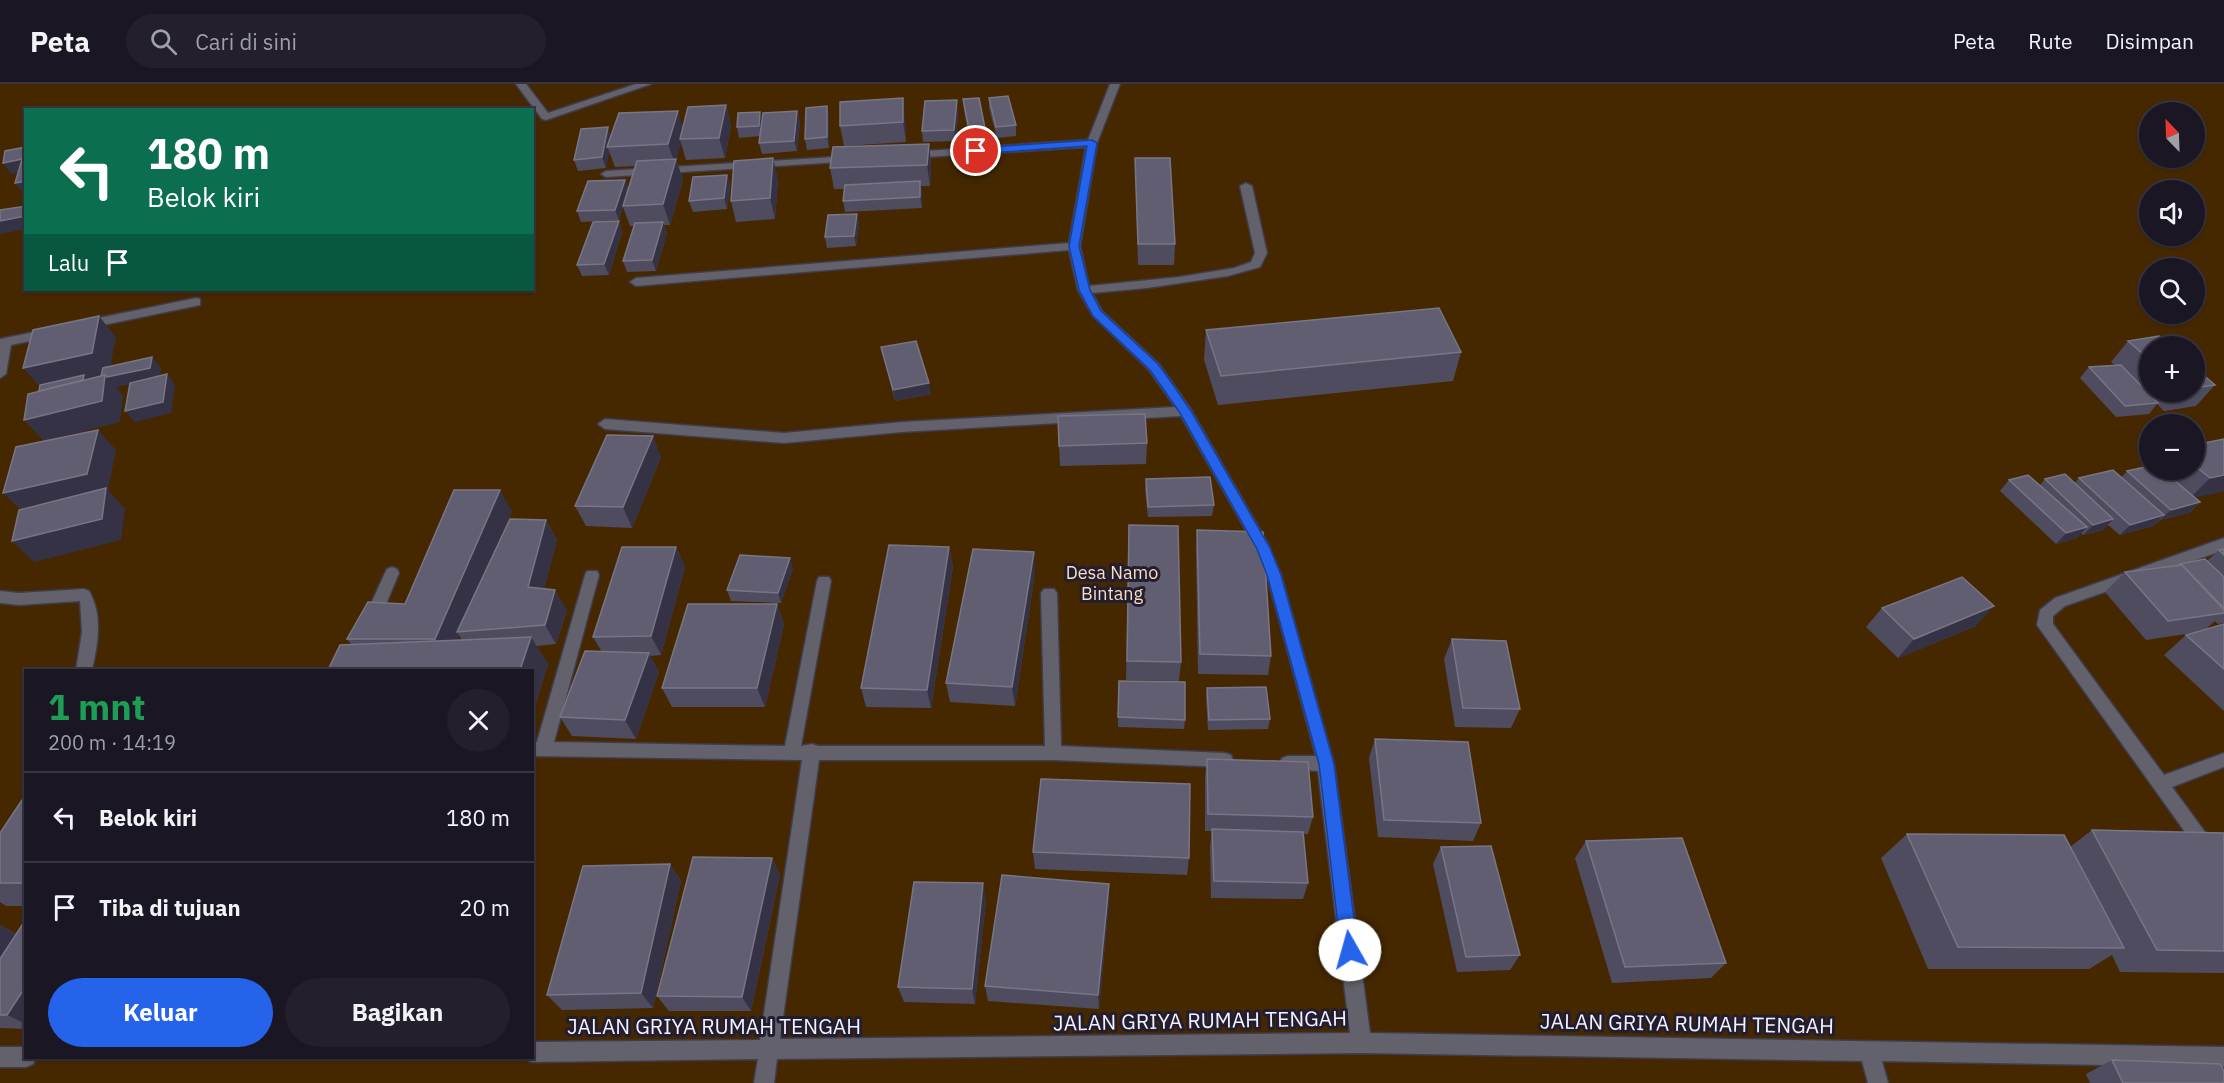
<!DOCTYPE html>
<html lang="id">
<meta charset="utf-8">
<style>
:root{--surface:#1a1624;--page:#231f2c;--text:#f1f3f6;--muted:#9f9fa6;--line:#383541;--accent:#2563eb}
body{margin:0;font-family:"IBM Plex Sans",sans-serif;background:var(--page);color:var(--text);height:100vh;display:flex;flex-direction:column;font-size:22px;white-space:nowrap}
*{box-sizing:border-box;margin:0}
p{font-size:20px;color:var(--muted)}
.icon{flex:none;width:33px;height:33px;fill:none;stroke:currentColor;stroke-width:2;stroke-linecap:round;stroke-linejoin:round}
.map{position:relative;flex:1;overflow:hidden}
.side{position:absolute;left:24px;top:585px;width:510px;height:390px;display:flex;flex-direction:column;background:var(--surface);border-radius:0px;box-shadow:0 2px 4px #0004,0 0 0 2px var(--line)}
.side>*{flex:none}
.banner{position:absolute;left:24px;top:24px;width:510px;height:183px;border-radius:0px;box-shadow:0 2px 4px #0004,0 0 0 2px var(--line);background:#0b6e4f;color:#fff;overflow:hidden}
.needle{width:39px;rotate:337deg}
.buttons{position:absolute;left:2139px;top:18px;display:grid;gap:12px}
.buttons a{display:grid;place-items:center;width:66px;height:66px;border-radius:50%;background:var(--surface);box-shadow:0 2px 4px #0004,0 0 0 2px var(--line);font-size:30px}
.pin{position:absolute;display:grid;place-items:center;width:51px;height:51px;color:#fff;margin:-26px;border:3px solid #fff;border-radius:50%;box-shadow:0 2px 6px #0007}
.me{position:absolute;width:66px;margin:-33px;rotate:353deg;stroke-linejoin:round;filter:drop-shadow(0 0 4px #0008)}
.turn{display:flex;align-items:center;gap:21px;height:126px;padding:0 24px;font-size:27px}
.turn .icon{width:78px;height:78px;stroke-width:2.5}
.turn b{display:block;font-size:42px;line-height:51px}
.then{display:flex;align-items:center;height:57px;padding:0 24px;background:#0003;gap:12px;font-size:22px}
.round{display:grid;place-items:center;flex:none;width:63px;height:63px;border-radius:32px;background:var(--page)}
.headline{display:flex;align-items:center;justify-content:space-between;height:102px;padding:0 24px}
h1{font-size:36px;font-weight:700;line-height:45px;color:#1e9e55}
.cta{display:flex;gap:12px;margin-top:auto;padding:12px 24px}
.cta a{flex:1;height:69px;border-radius:36px;background:var(--accent);color:#fff;font-size:24px;font-weight:700;line-height:69px;text-align:center}
.cta a+a{background:var(--page);color:var(--text)}
ul{padding:0;list-style:none}
li{display:flex;align-items:center;gap:18px;height:90px;padding:0 24px;border-top:2px solid var(--line)}
li div{flex:1}
li b{display:block;font-size:22px}
li em{font-style:normal}
header{display:flex;align-items:center;gap:36px;box-sizing:border-box;height:84px;padding:0 30px;background:var(--surface);border-bottom:2px solid var(--line)}
header strong{font-size:28px}
nav{display:flex;gap:33px;margin-inline-start:auto;font-size:21px}
.search{width:420px;height:54px;background:var(--page);display:flex;align-items:center;gap:15px;box-sizing:border-box;padding:0 21px;border-radius:33px;color:var(--muted);font-size:22px}
.map>svg:first-child{display:block}
.green{fill:#452800;fill-rule:evenodd}
.lines{fill:none;stroke-linecap:round;stroke-linejoin:round}
.lane-casing{stroke:#3f3c4d;stroke-width:3}
.street-casing{stroke:#3f3c4d;stroke-width:3}
.lane{fill:#63616b;fill-rule:evenodd}
.street{fill:#63616b;fill-rule:evenodd}
.wall{fill:#504c60;fill-rule:evenodd}
.shaded-wall{fill:#363246}
.building{fill:#625e71;stroke:#787587;stroke-width:1.5}
.route{fill:#2563eb;stroke:#184099;stroke-width:1.5}
.labels{text-anchor:middle;stroke-width:6;stroke-linejoin:round;paint-order:stroke}
.park-label{font-size:18px;fill:#f8ddbf;stroke:#221e30}
.near-street-label{font-size:21px;fill:#f3f1fe;stroke:#221e30}
</style>
<header>
<strong>Peta</strong>
<div class="search"><svg class="icon" aria-label="search" viewBox="0 0 24 24"><circle cx="10" cy="10" r="6"/><path d="M15 15l6 6"/></svg>Cari di sini</div>
<nav><a>Peta</a><a>Rute</a><a>Disimpan</a></nav>
</header>
<div class="map">
<svg width="2224" height="999" viewBox="0 0 2224 999">
<rect width="100%" height="100%" fill="#221e30"/>
<path class="green" d="M0 0H2224V999H0ZM26 26H532V206H26ZM2150 28H2194V74H2150ZM2150 106H2194V152H2150ZM2150 184H2194V230H2150ZM2150 262H2194V308H2150ZM2150 340H2194V386H2150ZM26 586H532V974H26Z"/>
<g class="lines">
<g class="lane-casing">
<polygon id="lane" points="2224,454 2224,466 2065,522 2053,532 2053,540 2164,691 2224,669 2224,683 2172,703 2224,774 2224,796 2218,794 2037,541 2040,526 2055,514"/>
</g>
<g class="street-casing">
<g id="street">
<polygon points="516,0 526,0 548,29 636,0 651,0 546,36 542,35"/>
<polygon points="1110,0 1120,0 1097,59 1080,162 1089,202 1179,193 1234,184 1251,178 1255,169 1240,102 1246,99 1252,102 1267,169 1260,183 1228,192 1147,204 1092,209 1102,227 1159,280 1190,324 1268,460 1281,491 1334,680 1370,949 2224,963 2224,983 1882,977 1888,999 1868,999 1862,977 1361,969 777,975 774,999 754,999 758,975 532,978 525,975 532,974 532,958 760,956 802,676 532,672 532,658 537,658 585,491 587,487 597,487 599,491 554,658 785,662 817,497 819,493 829,493 831,497 801,662 812,660 818,662 1045,662 1041,509 1044,505 1054,505 1057,509 1061,662 1225,669 1231,671 1233,676 1231,681 1225,683 1053,676 819,676 780,955 1350,949 1318,687 1282,684 1280,679 1282,674 1288,672 1316,672 1267,491 1256,464 1181,332 902,348 784,359 605,345 598,340 605,335 784,349 902,338 1175,323 1149,286 1093,232 1078,206 1069,166 636,202 630,198 636,194 1069,159 1086,63 910,74 905,71 910,68 1088,56"/>
<polygon points="850,72 854,73 854,77 606,93 601,90 606,87"/>
<polygon points="196,214 200,215 200,221 84,245 78,241 84,237"/>
<polygon points="49,245 53,246 55,249 53,252 11,261 6,290 0,294 0,255"/>
<polygon points="392,483 397,485 399,489 379,537 376,541 366,541 363,537 385,489 387,485"/>
<path d="M84 505 89 507C103 531 98 560 92 586H76L82 548 80 517 19 521 0 519V507L19 509Z"/>
<polygon points="0,963 26,963 26,974 36,974 33,980 26,983 0,983"/>
</g>
</g>
<use href="#lane" class="lane"/>
<use href="#street" class="street"/>
</g>
<g class="wall">
<polygon points="989,14 1016,41 1016,52 997,54 989,24"/>
<polygon points="963,15 985,44 986,55 970,56 964,26"/>
<polygon points="726,21 731,42 725,74 686,76 681,59 676,75 683,96 670,141 664,141 667,149 656,187 627,188 623,177 634,142 630,142 623,123 619,136 581,138 577,127 625,96 628,105 636,82 615,83 609,67 606,84 578,87 574,76 611,52 683,43"/>
<polygon points="797,27 800,38 797,67 762,70 759,59 760,52 739,54 737,43 762,37"/>
<polygon points="958,27 956,57 923,58 922,47"/>
<polygon points="829,33 829,64 807,66 805,55"/>
<polygon points="905,34 906,58 844,62 840,42"/>
<polygon points="929,60 931,81 930,102 921,102 922,124 845,128 843,117 844,105 834,105 830,84"/>
<polygon points="1135,74 1175,160 1174,181 1138,181"/>
<polygon points="727,91 730,101 727,125 693,128 689,117"/>
<polygon points="778,95 775,135 736,138 731,117"/>
<polygon points="857,130 859,141 856,162 827,164 825,153"/>
<polygon points="622,148 609,191 582,192 577,181"/>
<polygon points="1206,246 1461,268 1453,297 1218,321 1204,276"/>
<polygon points="2128,257 2150,262 2150,308 2194,308 2194,283 2215,301 2196,322 2164,327 2157,320 2149,330 2116,333 2080,294 2089,283 2115,281 2111,278"/>
<polygon points="881,263 931,310 895,317"/>
<polygon points="2224,355 2224,407 2194,413 2200,418 2189,429 2160,436 2153,442 2120,451 2108,441 2103,446 2083,451 2081,449 2077,454 2056,460 2000,407 2009,396 2040,401 2045,395 2075,399 2079,394 2121,394 2127,387 2150,386 2194,386 2194,361"/>
<polygon points="1147,359 1146,380 1060,382 1059,362"/>
<polygon points="661,373 632,444 586,442 575,422"/>
<polygon points="1146,395 1214,421 1212,432 1148,433 1145,406"/>
<path d="M512 427 494 468 546 436 557 456 544 505 567 526 556 560 536 562 548 580 532 632V586L351 560 347 555 405 520ZM459 551 462 556H457Z"/>
<polygon points="1129,441 1181,578 1179,597 1126,596"/>
<polygon points="1197,446 1271,572 1268,591 1198,590 1196,467"/>
<polygon points="676,463 685,483 661,571 650,572 659,588 636,655 572,652 560,633 602,568 593,553"/>
<polygon points="949,463 953,483 931,624 866,623 861,604"/>
<polygon points="2224,465 2224,492 2207,477 2219,466"/>
<polygon points="2180,480 2224,493 2224,539 2218,540 2215,537 2206,545 2224,540 2224,627 2164,571 2186,551 2192,549 2146,556 2105,508 2125,488 2178,482"/>
<polygon points="793,484 781,519 731,517 727,506"/>
<polygon points="1035,489 1015,622 950,618 946,599"/>
<polygon points="777,520 784,540 765,623 672,623 662,604"/>
<polygon points="1882,524 1976,542 1898,574 1866,543"/>
<polygon points="1452,555 1520,625 1511,644 1455,643 1444,575"/>
<polygon points="1119,597 1185,636 1184,645 1118,643"/>
<polygon points="1207,604 1270,635 1268,645 1208,646 1206,614"/>
<polygon points="1375,655 1481,739 1473,757 1378,753 1369,674"/>
<polygon points="1207,675 1313,733 1308,750 1304,750 1308,799 1303,815 1211,814 1210,763 1212,747 1205,747 1205,693"/>
<polygon points="26,710 26,822 6,822 0,818 0,749"/>
<polygon points="2092,746 2224,749 2224,889 2120,888 2112,871 2089,885 1928,885 1881,774 1907,750 2070,763"/>
<polygon points="1586,757 1726,879 1711,894 1612,899 1575,774"/>
<polygon points="1441,763 1520,871 1510,886 1457,888 1433,780"/>
<polygon points="1033,768 1189,774 1187,791 1035,785"/>
<polygon points="772,774 780,791 751,927 669,927 657,912"/>
<polygon points="670,780 681,797 653,924 562,926 547,911"/>
<polygon points="1109,800 1109,816 1099,925 988,917 985,902"/>
<polygon points="986,816 975,920 904,918 898,903"/>
<polygon points="26,835 26,945 0,944 0,841 16,850"/>
<polygon points="2112,976 2224,999 2090,999 2086,990"/>
</g>
<g class="shaded-wall">
<polygon points="903,14 905,34 906,58 903,38"/>
<polygon points="957,16 958,27 956,57 954,46"/>
<polygon points="726,21 731,42 725,74 719,54"/>
<polygon points="827,22 829,33 829,64 827,53"/>
<polygon points="678,27 684,47 680,55 681,59 675,80 668,60"/>
<polygon points="797,27 800,38 797,67 794,57"/>
<polygon points="760,28 762,39 762,52 759,42"/>
<polygon points="608,43 612,54 607,63 609,67 606,84 602,73"/>
<polygon points="929,60 931,81 930,102 927,81"/>
<polygon points="26,74 26,87 11,90 3,79"/>
<polygon points="773,74 778,95 775,135 770,114"/>
<polygon points="676,75 683,96 670,141 663,120"/>
<polygon points="727,91 730,101 727,125 724,114"/>
<polygon points="625,96 629,106 623,122 623,123 619,136 615,126"/>
<polygon points="26,97 26,112 15,99"/>
<polygon points="920,97 922,107 922,124 920,113"/>
<polygon points="857,130 859,141 856,162 854,152"/>
<polygon points="26,132 26,145 0,150 0,137"/>
<polygon points="619,137 622,148 609,191 604,180"/>
<polygon points="663,138 667,149 656,187 652,176"/>
<polygon points="99,232 116,253 109,290 152,273 161,284 159,294 116,303 123,312 120,338 44,357 24,336 42,305 23,284"/>
<polygon points="167,290 175,301 171,329 135,338 125,327"/>
<polygon points="929,299 931,310 895,317 893,306"/>
<polygon points="98,346 116,366 108,406 125,425 121,456 34,478 12,457 24,429 3,409"/>
<polygon points="653,352 661,373 632,444 623,423"/>
<polygon points="2224,391 2224,407 2189,415 2210,394"/>
<polygon points="500,406 512,427 460,548 457,548 459,551 449,574 435,555"/>
<polygon points="2200,418 2189,429 2160,436 2171,426"/>
<polygon points="2164,431 2153,442 2120,451 2130,441"/>
<polygon points="2113,435 2103,446 2083,451 2093,441"/>
<polygon points="546,436 557,456 540,523 528,503"/>
<polygon points="2087,443 2077,454 2056,460 2066,449"/>
<polygon points="676,463 685,483 661,571 651,552"/>
<polygon points="949,463 953,483 931,624 927,606"/>
<polygon points="1034,468 1035,489 1015,622 1012,603"/>
<polygon points="790,474 793,484 781,519 778,509"/>
<polygon points="555,506 567,526 556,560 545,541"/>
<polygon points="777,520 784,540 765,623 757,604"/>
<polygon points="1994,522 1976,542 1898,574 1914,555"/>
<polygon points="531,553 548,580 532,632 532,586 520,586"/>
<polygon points="649,569 659,588 636,655 625,636"/>
<polygon points="772,774 780,791 751,927 742,913"/>
<polygon points="670,780 681,797 653,924 641,909"/>
<polygon points="983,799 986,816 975,920 972,905"/>
<polygon points="1109,800 1109,816 1099,925 1098,911"/>
<polygon points="0,841 26,856 0,898"/>
<polygon points="26,902 26,940 7,931"/>
</g>
<g class="building">
<polygon points="1008,12 1016,41 996,43 989,14"/>
<polygon points="903,14 903,38 840,42 840,18"/>
<polygon points="979,14 985,44 969,46 963,15"/>
<polygon points="957,16 954,46 922,47 925,17"/>
<polygon points="726,21 719,54 680,55 688,23"/>
<polygon points="827,22 827,53 805,55 806,24"/>
<polygon points="678,27 668,60 607,63 619,29"/>
<polygon points="797,27 794,57 759,59 763,29"/>
<polygon points="760,28 759,42 737,43 738,29"/>
<polygon points="608,43 602,73 574,76 581,45"/>
<polygon points="929,60 927,81 830,84 833,63"/>
<polygon points="26,63 26,69 24,69 22,75 3,79 5,67"/>
<polygon points="24,69 26,69 26,97 15,99"/>
<polygon points="773,74 770,114 731,117 734,77"/>
<polygon points="1135,74 1170,74 1175,160 1138,160"/>
<polygon points="676,75 663,120 623,122 637,77"/>
<polygon points="727,91 724,114 689,117 693,93"/>
<polygon points="625,96 615,126 577,127 588,97"/>
<polygon points="920,97 920,113 843,117 845,101"/>
<polygon points="26,122 26,132 0,137 0,126"/>
<polygon points="857,130 854,152 825,153 828,131"/>
<polygon points="619,137 604,180 577,181 593,138"/>
<polygon points="663,138 652,176 623,177 635,139"/>
<polygon points="1439,224 1461,268 1221,292 1206,246"/>
<polygon points="99,232 92,269 23,284 33,246"/>
<polygon points="2159,252 2171,262 2150,262 2150,276 2128,257"/>
<polygon points="916,257 929,299 893,306 881,263"/>
<polygon points="152,273 150,284 107,293 105,291 101,292 103,284"/>
<polygon points="2121,281 2158,319 2125,322 2089,283"/>
<polygon points="2194,283 2215,301 2194,304"/>
<polygon points="167,290 163,318 125,327 130,299"/>
<polygon points="84,291 83,296 39,307 40,301"/>
<polygon points="105,291 102,317 24,336 28,310"/>
<polygon points="1145,330 1147,359 1059,362 1058,332"/>
<polygon points="98,346 87,390 3,409 16,363"/>
<polygon points="607,351 653,352 623,423 575,422"/>
<polygon points="2224,355 2224,391 2210,394 2194,381 2194,361"/>
<polygon points="2150,382 2150,386 2162,386 2200,418 2171,426 2127,387"/>
<polygon points="2113,386 2164,431 2130,441 2079,394"/>
<polygon points="2065,390 2113,435 2093,441 2045,395"/>
<polygon points="2028,391 2087,443 2066,449 2009,396"/>
<polygon points="1210,393 1214,421 1148,423 1146,395"/>
<polygon points="106,404 102,435 12,457 19,426"/>
<polygon points="454,406 500,406 435,555 347,555 368,518 405,520"/>
<polygon points="510,435 546,436 528,503 555,506 545,541 457,548"/>
<polygon points="1129,441 1178,442 1181,578 1127,577"/>
<polygon points="1197,446 1263,448 1271,572 1200,570"/>
<polygon points="889,461 949,463 927,606 861,604"/>
<polygon points="622,463 676,463 651,552 593,553"/>
<polygon points="973,465 1034,468 1012,603 946,599"/>
<polygon points="2224,465 2224,471 2219,466"/>
<polygon points="740,471 790,474 778,509 727,506"/>
<polygon points="2205,475 2224,493 2224,524 2182,481 2180,480"/>
<polygon points="2182,481 2224,526 2224,529 2168,537 2125,488"/>
<polygon points="1962,493 1994,522 1914,555 1882,524"/>
<polygon points="688,520 777,520 757,604 662,604"/>
<polygon points="2224,540 2224,585 2186,551"/>
<polygon points="531,553 520,586 328,586 340,561"/>
<polygon points="1452,555 1506,557 1520,625 1463,624"/>
<polygon points="585,567 649,569 625,636 560,633"/>
<polygon points="1119,597 1185,598 1185,636 1118,633"/>
<polygon points="1266,603 1270,635 1209,636 1207,604"/>
<polygon points="1375,655 1468,658 1481,739 1384,736"/>
<polygon points="1207,675 1308,678 1313,733 1208,730"/>
<polygon points="1041,695 1190,700 1189,774 1033,768"/>
<polygon points="26,710 26,799 0,799 0,749"/>
<polygon points="1212,745 1303,748 1308,799 1214,797"/>
<polygon points="2092,746 2224,749 2224,867 2157,866"/>
<polygon points="1907,750 2064,751 2124,864 1958,863"/>
<polygon points="1682,754 1726,879 1625,883 1586,757"/>
<polygon points="1491,762 1520,871 1466,873 1441,763"/>
<polygon points="693,773 772,774 742,913 657,912"/>
<polygon points="670,780 641,909 547,911 583,782"/>
<polygon points="1002,791 1109,800 1098,911 985,902"/>
<polygon points="914,798 983,799 972,905 898,903"/>
<polygon points="26,835 26,902 7,931 0,931 0,875"/>
<polygon points="2112,976 2220,980 2224,987 2224,999 2123,999"/>
</g>
<polygon class="route" points="1092,56 1097,59 1079,162 1090,206 1101,227 1158,280 1169,295 1191,327 1270,464 1281,491 1334,680 1358,866 1356,872 1350,874 1344,872 1341,866 1319,680 1267,491 1257,465 1180,329 1150,286 1093,232 1079,206 1069,162 1087,62 976,70 972,67 976,64"/>
<g class="labels">
<g class="park-label">
<text x="1112" y="495">Desa Namo<tspan x="1112" dy="21">Bintang</tspan></text>
</g>
<g class="near-street-label">
<text transform="translate(1200 937) rotate(-1)" y="7">JALAN GRIYA RUMAH TENGAH</text>
<text transform="translate(1687 940) rotate(1)" y="7">JALAN GRIYA RUMAH TENGAH</text>
<text x="714" y="950">JALAN GRIYA RUMAH TENGAH</text>
</g>
</g>
</svg>
<div class="buttons">
<a><svg class="needle" viewBox="-14 -14 28 28"><path d="M0-13l5 13h-10z" fill="#e53935"/><path d="M0 13l5-13h-10z" fill="#9f9fa6"/></svg></a>
<a><svg class="icon" aria-label="sound" viewBox="0 0 24 24"><path d="M4 9h4l5-4v14l-5-4H4zM17 9q2 3 0 6"/></svg></a>
<a><svg class="icon" aria-label="search" viewBox="0 0 24 24"><circle cx="10" cy="10" r="6"/><path d="M15 15l6 6"/></svg></a>
<a>+</a>
<a>−</a>
</div>
<div class="pin" style="left:976px;top:67px;background:#d93025"><svg class="icon" aria-label="arrive" viewBox="0 0 24 24"><path d="M6 21V4h12l-3 4 3 4H6"/></svg></div>
<svg class="me" style="left:1350px;top:866px" viewBox="-20 -20 40 40"><circle r="19" fill="#fff"/><path d="M0-13L10 11 0 6-10 11z" fill="#2563eb"/></svg>
<div class="banner">
<div class="turn"><svg class="icon" aria-label="left" viewBox="0 0 24 24"><path d="M17 20v-9H6M10 6l-5 5 5 5"/></svg><div><b>180 m</b>Belok kiri</div></div>
<div class="then">Lalu<svg class="icon" aria-label="arrive" viewBox="0 0 24 24"><path d="M6 21V4h12l-3 4 3 4H6"/></svg></div>
</div>
<section class="side">
<div class="headline"><div><h1>1 mnt</h1><p>200 m · 14:19</p></div><a class="round"><svg class="icon" aria-label="close" viewBox="0 0 24 24"><path d="M6 6l12 12M18 6L6 18"/></svg></a></div>
<ul>
<li><svg class="icon" aria-label="left" viewBox="0 0 24 24"><path d="M17 20v-9H6M10 6l-5 5 5 5"/></svg><div><b>Belok kiri</b></div><em>180 m</em></li>
<li><svg class="icon" aria-label="arrive" viewBox="0 0 24 24"><path d="M6 21V4h12l-3 4 3 4H6"/></svg><div><b>Tiba di tujuan</b></div><em>20 m</em></li>
</ul>
<div class="cta"><a>Keluar</a><a>Bagikan</a></div>
</section>
</div>
